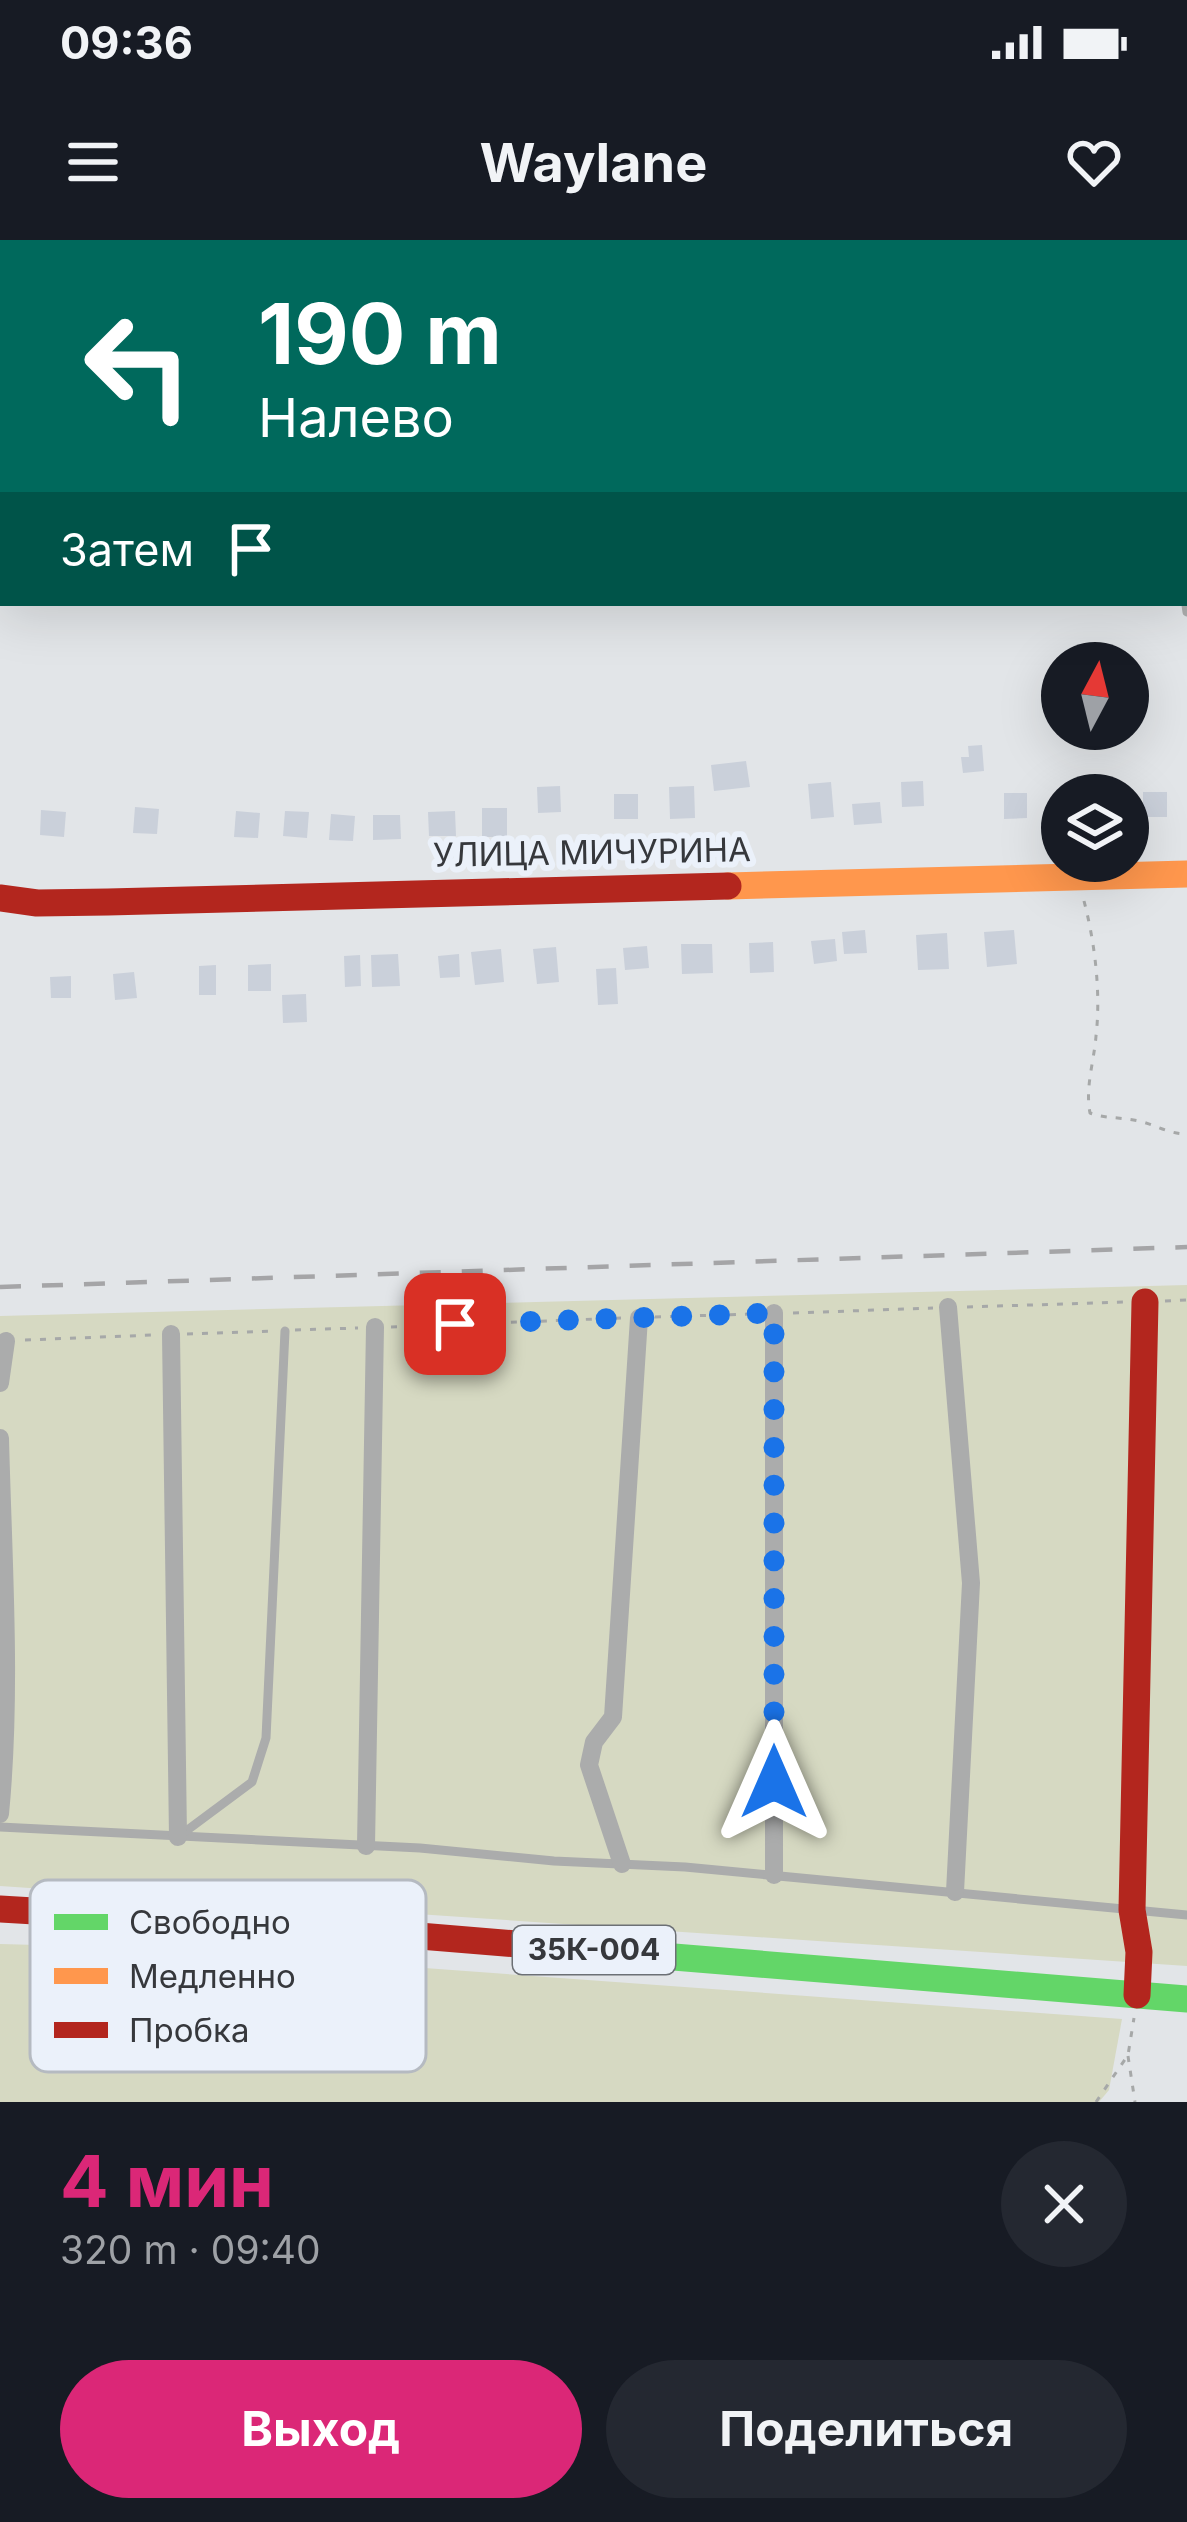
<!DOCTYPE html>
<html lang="ru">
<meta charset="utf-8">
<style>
:root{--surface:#171b24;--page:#242831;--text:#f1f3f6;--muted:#9ea1a6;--accent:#db2777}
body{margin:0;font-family:Inter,sans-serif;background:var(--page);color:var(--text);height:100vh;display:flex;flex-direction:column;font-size:45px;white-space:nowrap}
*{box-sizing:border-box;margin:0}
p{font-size:39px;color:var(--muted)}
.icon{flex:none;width:66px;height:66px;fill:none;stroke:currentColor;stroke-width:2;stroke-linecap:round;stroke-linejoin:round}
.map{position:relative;height:1862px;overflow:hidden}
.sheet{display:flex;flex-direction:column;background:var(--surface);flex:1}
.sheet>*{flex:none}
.guide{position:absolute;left:0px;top:0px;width:1188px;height:366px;box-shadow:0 12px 48px #0002;background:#00695c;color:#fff;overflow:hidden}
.needle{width:78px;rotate:7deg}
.tools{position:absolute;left:1041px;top:402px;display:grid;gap:24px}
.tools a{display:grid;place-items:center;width:108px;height:108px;border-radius:50%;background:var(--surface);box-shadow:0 12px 48px #0002;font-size:60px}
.pin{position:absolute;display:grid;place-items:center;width:102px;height:102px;color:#fff;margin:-51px;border-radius:24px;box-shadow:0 6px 18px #0006}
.me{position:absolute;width:132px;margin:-66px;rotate:0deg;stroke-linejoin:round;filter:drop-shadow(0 0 9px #0008)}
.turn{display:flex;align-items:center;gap:42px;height:252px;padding:0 60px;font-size:54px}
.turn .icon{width:156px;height:156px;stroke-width:2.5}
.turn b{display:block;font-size:84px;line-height:102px}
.then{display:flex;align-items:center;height:114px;padding:0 60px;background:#0003;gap:24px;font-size:45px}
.round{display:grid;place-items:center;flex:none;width:126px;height:126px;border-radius:63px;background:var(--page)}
.overview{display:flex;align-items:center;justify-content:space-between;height:204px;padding:0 60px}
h1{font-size:72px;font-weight:700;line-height:90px;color:var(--accent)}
.button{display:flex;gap:24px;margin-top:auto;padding:24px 60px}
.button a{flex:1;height:138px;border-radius:72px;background:var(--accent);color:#fff;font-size:48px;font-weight:700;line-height:138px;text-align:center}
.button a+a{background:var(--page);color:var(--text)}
.status{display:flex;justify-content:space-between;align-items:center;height:84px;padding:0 60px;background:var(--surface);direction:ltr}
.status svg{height:33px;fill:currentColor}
header{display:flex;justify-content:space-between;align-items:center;height:156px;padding:0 60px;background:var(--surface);font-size:54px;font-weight:700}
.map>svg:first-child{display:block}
.green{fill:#d6d9c2}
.building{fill:#cad0da}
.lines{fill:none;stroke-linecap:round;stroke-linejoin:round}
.path{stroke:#a6a8a8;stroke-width:3;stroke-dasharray:6 9;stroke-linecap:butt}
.lane{stroke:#abacac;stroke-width:9}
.street{stroke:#abacac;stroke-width:18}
.fast{stroke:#63d668;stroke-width:27}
.slow{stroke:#ff974d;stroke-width:27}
.jam{stroke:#b3261e;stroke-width:27}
.rail{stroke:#a5a5a7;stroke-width:4.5;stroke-dasharray:21 21;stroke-linecap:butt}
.route{stroke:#1a73e8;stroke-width:21;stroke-dasharray:0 37.8}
.labels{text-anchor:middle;stroke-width:12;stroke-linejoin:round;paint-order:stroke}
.shield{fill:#ebf1fa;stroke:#6c7075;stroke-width:3}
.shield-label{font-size:30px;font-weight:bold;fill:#36383c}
.street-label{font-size:33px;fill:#36383c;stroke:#ebf1fa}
.key{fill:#ebf1fa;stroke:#b5bac1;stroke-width:3}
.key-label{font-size:33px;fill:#36383c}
</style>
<div class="status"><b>09:36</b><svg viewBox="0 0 49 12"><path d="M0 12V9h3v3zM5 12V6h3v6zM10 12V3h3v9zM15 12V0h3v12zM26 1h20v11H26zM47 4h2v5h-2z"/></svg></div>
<header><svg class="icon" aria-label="menu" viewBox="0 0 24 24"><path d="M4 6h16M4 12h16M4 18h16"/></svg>Waylane<svg class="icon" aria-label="heart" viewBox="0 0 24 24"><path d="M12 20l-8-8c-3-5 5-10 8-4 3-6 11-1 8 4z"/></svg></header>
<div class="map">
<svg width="1187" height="1862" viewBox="0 0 1187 1862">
<rect width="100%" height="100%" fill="#e2e5e8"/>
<g class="green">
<polygon points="1187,1045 1187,1726 0,1646 0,1076"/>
<polygon points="0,1704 150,1708 1122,1779 1109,1850 1099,1862 0,1862"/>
</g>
<g class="building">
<polygon points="982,505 984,531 963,533 961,517 969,517 968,506"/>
<polygon points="746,521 750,547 714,551 711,525"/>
<polygon points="1092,540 1092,555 1069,555 1069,541"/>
<polygon points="923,541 924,566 902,567 901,542"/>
<polygon points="831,542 834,577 811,579 808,544"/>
<polygon points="560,546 561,572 538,573 537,547"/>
<polygon points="694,546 695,578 670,579 669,547"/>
<rect x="1143" y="552" width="24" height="25"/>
<polygon points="1004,553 1027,553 1027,578 1004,579"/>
<rect x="614" y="554" width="24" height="25"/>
<polygon points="880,562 882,583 854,585 852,564"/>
<polygon points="135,567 159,569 157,594 133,593"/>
<rect x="482" y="568" width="25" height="29"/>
<polygon points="41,570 66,572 64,597 40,595"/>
<polygon points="236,571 260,573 258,598 234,597"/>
<polygon points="285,571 309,572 307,598 283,596"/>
<polygon points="455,571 456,596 429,596 428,572"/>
<polygon points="331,574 355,576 353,601 329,600"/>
<polygon points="373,575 400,575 401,599 373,600"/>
<polygon points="865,690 867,713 844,714 842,692"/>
<polygon points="1014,690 1017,724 987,727 984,692"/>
<polygon points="947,693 949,729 918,730 916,695"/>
<polygon points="835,699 837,721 814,724 811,701"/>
<polygon points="773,702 774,732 750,733 749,703"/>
<polygon points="681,704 712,704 713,733 682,734"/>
<polygon points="647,706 649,728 625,730 623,708"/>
<polygon points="556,707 559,742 537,744 533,709"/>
<polygon points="501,709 504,742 475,745 471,712"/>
<polygon points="398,714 400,746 372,747 371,715"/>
<polygon points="459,714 460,737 440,738 438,716"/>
<polygon points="360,715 361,746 345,747 344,716"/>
<polygon points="271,724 271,751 248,751 248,725"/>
<polygon points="216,725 216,755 199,755 199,726"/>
<polygon points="616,728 618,764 598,765 596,729"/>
<polygon points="134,732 137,758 115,760 113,734"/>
<polygon points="71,736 71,758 51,758 50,737"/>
<polygon points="306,754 307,782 283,783 282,755"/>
</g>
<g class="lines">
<g class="path">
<path d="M1084 661C1095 703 1101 753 1096 796 1094 822 1085 847 1090 873 1107 879 1122 877 1139 881 1156 885 1169 894 1187 894"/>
<polyline points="1165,1061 1187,1060"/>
<polyline points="967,1067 1125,1062"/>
<polyline points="793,1073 933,1068"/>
<polyline points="655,1077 753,1074"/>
<polyline points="391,1087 621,1078"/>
<polyline points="295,1090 358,1088"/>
<polyline points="187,1094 274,1091"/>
<polyline points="25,1100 154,1095"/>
<polyline points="1128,1816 1135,1862"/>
<polyline points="1096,1862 1128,1815 1134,1778"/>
</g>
<g class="lane">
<polyline points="1185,229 1187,223"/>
<polyline points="1185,358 1187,372"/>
<polyline points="0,1587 420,1608 554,1621 685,1627 1187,1675"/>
<polyline points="178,1597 252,1542 266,1498 285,1091"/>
</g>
<g class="street">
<polyline points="55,3 57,0"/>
<polyline points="963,3 963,0"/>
<polyline points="1185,198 1187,198"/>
<polyline points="0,237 3,237"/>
<polyline points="948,1067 971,1343 955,1652"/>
<polyline points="774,1073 774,1635"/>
<polyline points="171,1094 178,1597"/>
<polyline points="0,1143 6,1101"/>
<path d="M0 1198C3 1322 12 1449 0 1574"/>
<polyline points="366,1606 375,1087"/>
<polyline points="622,1624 589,1525 594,1502 613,1477 639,1078"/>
</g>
<polyline class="fast" points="637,1714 1187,1759"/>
<polyline class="slow" points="728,646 1187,634"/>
<g class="jam">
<polyline points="0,658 37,663 108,662 728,646"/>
<polyline points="0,1669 323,1688 637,1714"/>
<polyline points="1137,1755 1139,1712 1132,1670 1145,1062"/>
</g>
<polyline class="rail" points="0,1047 1187,1007"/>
</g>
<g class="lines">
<polyline class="route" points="455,1084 774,1073 774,1542"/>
</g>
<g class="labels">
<rect class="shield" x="513" y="1686" width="162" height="48" rx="9"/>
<g class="shield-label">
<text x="594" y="1720">35К-004</text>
</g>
<g class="street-label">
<text transform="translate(592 612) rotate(-1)" y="12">УЛИЦА МИЧУРИНА</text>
</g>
</g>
<rect x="30" y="1640" width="396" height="192" rx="18" class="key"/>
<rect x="54" y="1674" width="54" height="16" fill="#63d668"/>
<rect x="54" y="1728" width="54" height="16" fill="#ff974d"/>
<rect x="54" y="1782" width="54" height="16" fill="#b3261e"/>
<g class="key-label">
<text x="129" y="1694">Свободно</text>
<text x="129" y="1748">Медленно</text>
<text x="129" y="1802">Пробка</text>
</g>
</svg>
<div class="tools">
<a><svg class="needle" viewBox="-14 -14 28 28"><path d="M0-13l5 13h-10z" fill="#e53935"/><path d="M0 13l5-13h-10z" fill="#9ea1a6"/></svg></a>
<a><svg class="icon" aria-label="layers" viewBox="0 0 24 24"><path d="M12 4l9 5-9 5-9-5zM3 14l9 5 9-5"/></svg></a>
</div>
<div class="pin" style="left:455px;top:1084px;background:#d93025"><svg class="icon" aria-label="arrive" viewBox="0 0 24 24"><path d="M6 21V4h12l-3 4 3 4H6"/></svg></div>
<svg class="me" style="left:774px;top:1542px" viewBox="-20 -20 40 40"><path d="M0-17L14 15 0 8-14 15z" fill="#1a73e8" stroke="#fff" stroke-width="4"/></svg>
<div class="guide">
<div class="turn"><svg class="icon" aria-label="left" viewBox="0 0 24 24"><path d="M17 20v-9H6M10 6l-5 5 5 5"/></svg><div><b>190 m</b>Налево</div></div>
<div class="then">Затем<svg class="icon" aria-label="arrive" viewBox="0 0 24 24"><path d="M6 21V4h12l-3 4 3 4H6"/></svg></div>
</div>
</div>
<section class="sheet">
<div class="overview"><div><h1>4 мин</h1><p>320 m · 09:40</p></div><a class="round"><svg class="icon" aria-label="close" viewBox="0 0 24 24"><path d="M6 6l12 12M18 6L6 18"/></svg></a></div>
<div class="button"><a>Выход</a><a>Поделиться</a></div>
</section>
